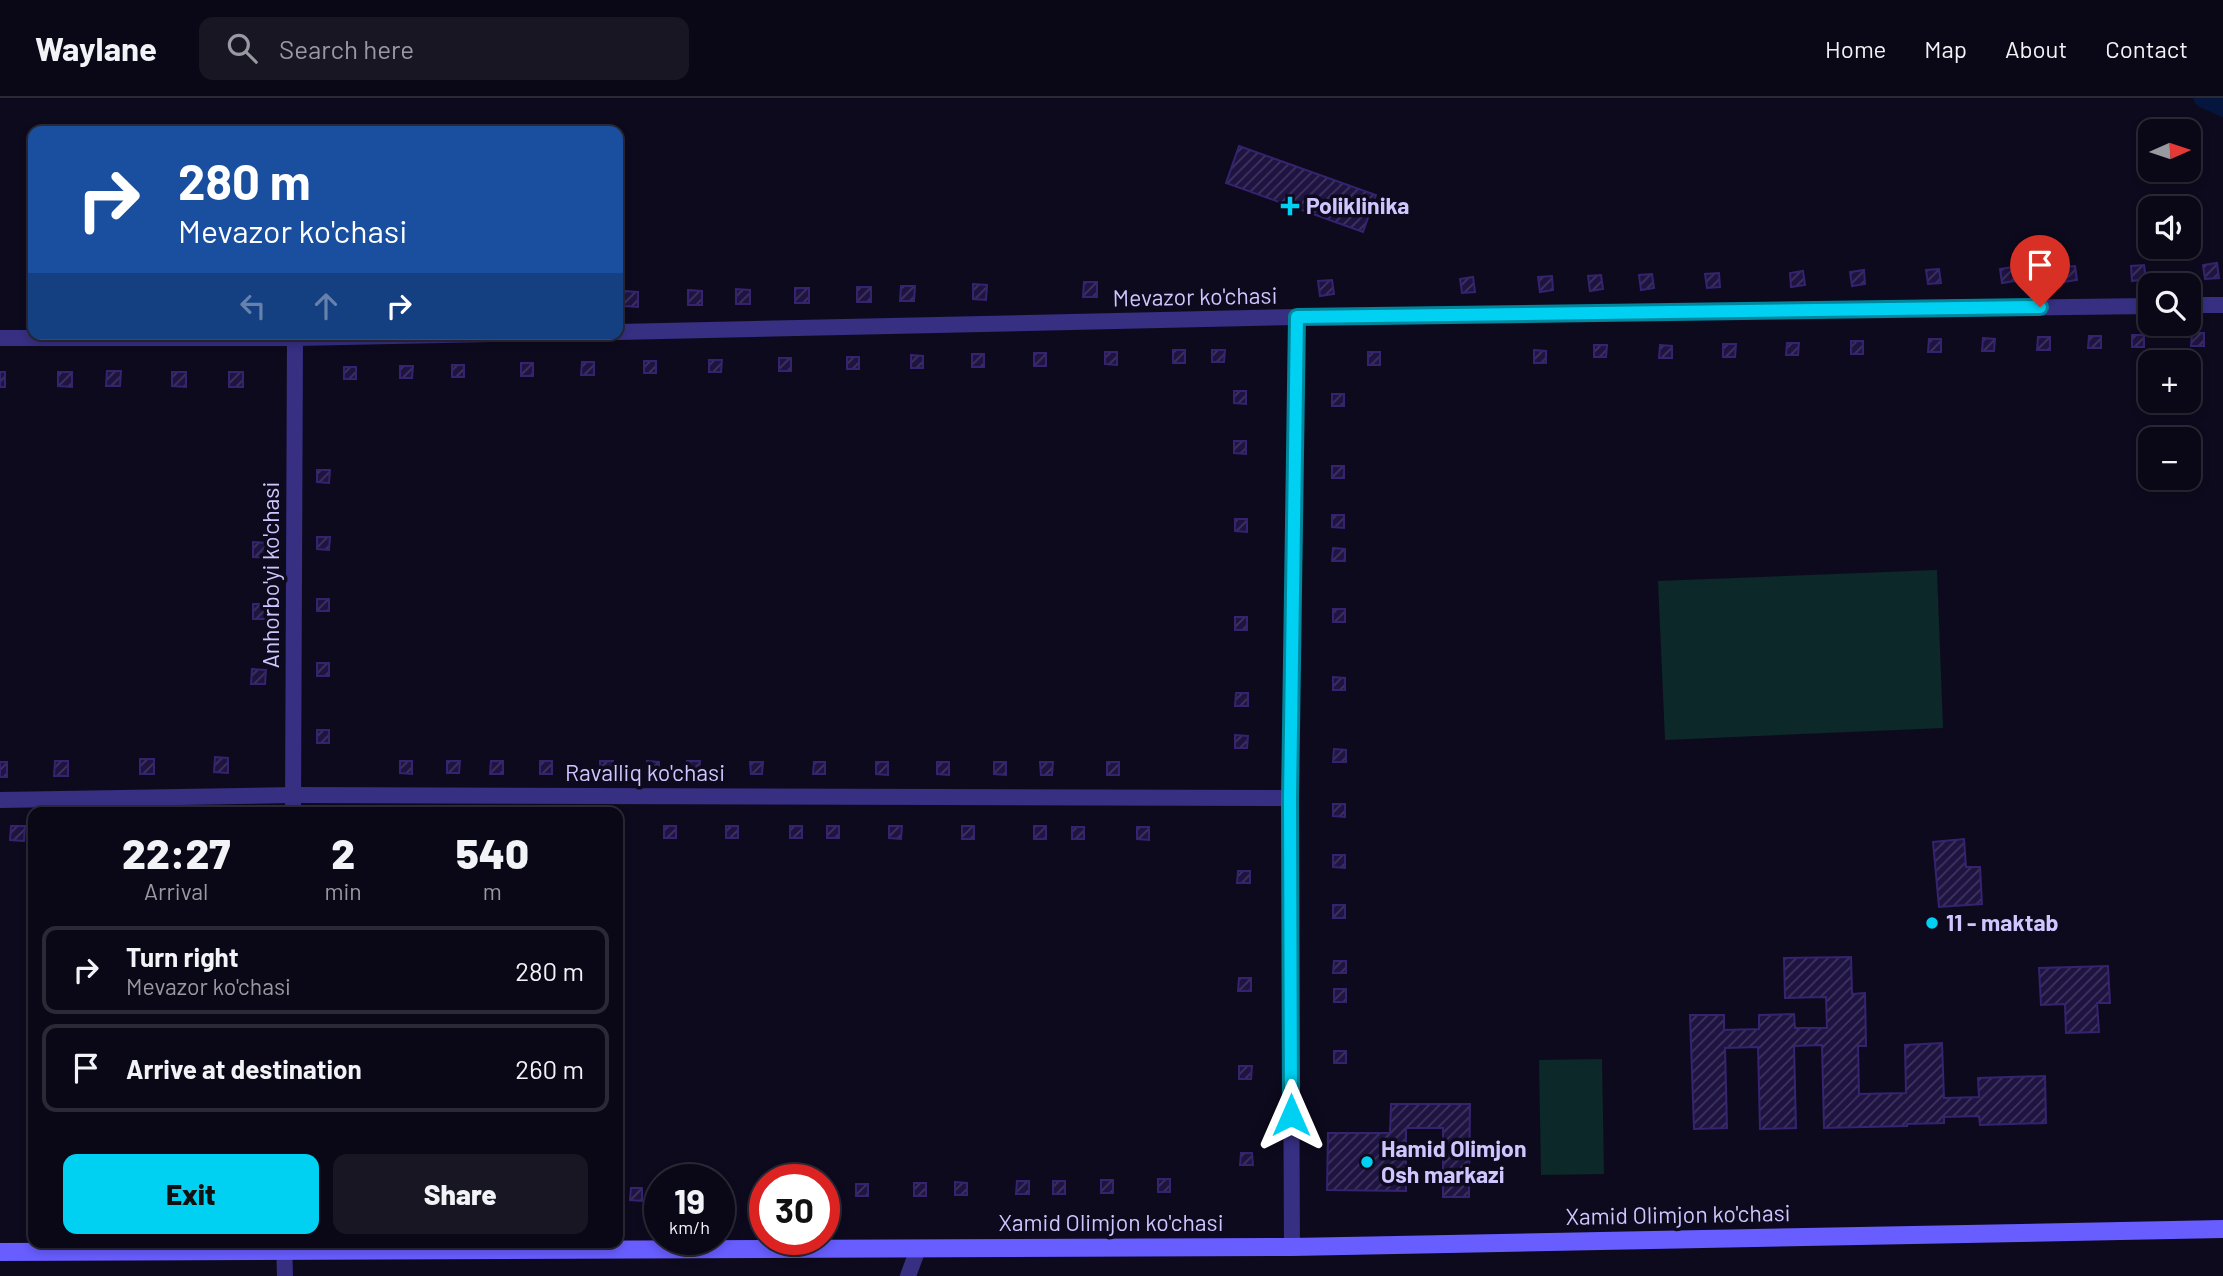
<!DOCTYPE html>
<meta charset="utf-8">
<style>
:root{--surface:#0a0816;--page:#181623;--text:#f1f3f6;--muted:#999aa1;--line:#2a2935;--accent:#00d0f1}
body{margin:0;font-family:Barlow,sans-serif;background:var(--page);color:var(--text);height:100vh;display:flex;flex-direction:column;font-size:26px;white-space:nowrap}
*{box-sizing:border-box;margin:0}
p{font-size:23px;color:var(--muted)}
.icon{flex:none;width:38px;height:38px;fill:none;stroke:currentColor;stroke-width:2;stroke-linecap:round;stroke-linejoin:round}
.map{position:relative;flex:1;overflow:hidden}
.sheet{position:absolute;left:28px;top:709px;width:595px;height:441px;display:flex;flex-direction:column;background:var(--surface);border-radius:14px;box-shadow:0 4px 10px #0003,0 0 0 2px var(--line)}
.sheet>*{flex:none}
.guide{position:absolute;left:28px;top:28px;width:595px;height:214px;border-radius:14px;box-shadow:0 4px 10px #0003,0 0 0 2px var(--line);background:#1a4fa0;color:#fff;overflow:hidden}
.needle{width:46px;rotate:87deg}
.tools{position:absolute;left:2138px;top:21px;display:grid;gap:14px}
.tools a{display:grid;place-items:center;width:63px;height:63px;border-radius:14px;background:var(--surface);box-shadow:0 4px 10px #0003,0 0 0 2px var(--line);font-size:35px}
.speed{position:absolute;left:644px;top:1066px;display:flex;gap:14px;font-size:35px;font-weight:700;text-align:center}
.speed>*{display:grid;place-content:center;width:91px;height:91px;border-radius:50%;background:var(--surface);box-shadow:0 4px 10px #0003,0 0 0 2px var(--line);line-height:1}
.speed small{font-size:18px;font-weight:400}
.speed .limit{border:10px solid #d22;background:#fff;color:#111}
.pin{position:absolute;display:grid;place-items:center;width:60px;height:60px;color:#fff;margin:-72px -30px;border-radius:50% 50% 50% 0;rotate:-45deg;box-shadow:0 0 7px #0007}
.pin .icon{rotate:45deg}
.me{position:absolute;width:77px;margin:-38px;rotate:0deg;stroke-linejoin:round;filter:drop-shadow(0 0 5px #0008)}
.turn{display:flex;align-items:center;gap:24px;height:147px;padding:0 35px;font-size:32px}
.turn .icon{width:91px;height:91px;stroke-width:2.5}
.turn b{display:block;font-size:49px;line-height:60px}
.lanes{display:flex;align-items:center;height:66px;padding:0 35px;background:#0003;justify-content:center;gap:35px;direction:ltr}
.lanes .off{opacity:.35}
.eta{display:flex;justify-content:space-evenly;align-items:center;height:119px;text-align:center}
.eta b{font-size:42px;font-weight:800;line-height:49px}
.primary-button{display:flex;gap:14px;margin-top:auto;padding:14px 35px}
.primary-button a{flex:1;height:80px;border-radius:14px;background:var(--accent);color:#111;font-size:28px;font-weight:800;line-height:80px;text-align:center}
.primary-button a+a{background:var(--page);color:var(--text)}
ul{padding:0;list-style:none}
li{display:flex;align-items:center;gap:21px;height:88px;margin:0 14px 10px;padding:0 21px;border:4px solid var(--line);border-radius:14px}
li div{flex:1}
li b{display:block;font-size:26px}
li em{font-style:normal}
header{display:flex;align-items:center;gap:42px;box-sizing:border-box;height:98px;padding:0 35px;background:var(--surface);border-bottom:2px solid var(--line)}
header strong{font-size:33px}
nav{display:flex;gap:38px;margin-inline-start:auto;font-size:24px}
.search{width:490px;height:63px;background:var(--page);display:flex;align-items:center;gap:18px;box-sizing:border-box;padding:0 24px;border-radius:14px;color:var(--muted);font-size:26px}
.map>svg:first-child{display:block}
.grass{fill:#0c2828}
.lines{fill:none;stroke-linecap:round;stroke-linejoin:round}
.canal{stroke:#04163d;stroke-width:19}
.building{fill:url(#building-hatch);stroke:#35236f;stroke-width:2}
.minor{stroke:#362f82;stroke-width:16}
.secondary{stroke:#685dff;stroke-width:18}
.route-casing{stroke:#00879d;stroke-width:18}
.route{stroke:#00d0f1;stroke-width:12}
.poi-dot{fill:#00d0f1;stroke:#0e0a1e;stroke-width:2.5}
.labels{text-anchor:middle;stroke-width:7;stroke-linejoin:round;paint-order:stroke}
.poi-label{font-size:23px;font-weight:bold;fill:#cfc6ff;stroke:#0e0a1e;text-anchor:start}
.street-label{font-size:23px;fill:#cfc6ff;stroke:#0e0a1e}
</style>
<header>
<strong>Waylane</strong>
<div class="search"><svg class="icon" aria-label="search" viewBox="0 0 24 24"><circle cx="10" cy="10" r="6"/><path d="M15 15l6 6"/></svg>Search here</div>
<nav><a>Home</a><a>Map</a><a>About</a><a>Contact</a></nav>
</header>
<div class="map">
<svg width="2223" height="1178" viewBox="0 0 2223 1178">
<defs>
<pattern id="building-hatch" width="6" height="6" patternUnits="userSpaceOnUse" patternTransform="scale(1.75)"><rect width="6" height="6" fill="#1f1441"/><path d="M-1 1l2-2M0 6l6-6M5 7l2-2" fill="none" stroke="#3e355e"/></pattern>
</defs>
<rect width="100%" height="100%" fill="#0e0a1e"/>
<g class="grass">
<polygon points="1937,472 1943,630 1665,642 1658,483"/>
<polygon points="1602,961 1604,1076 1541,1077 1539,962"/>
</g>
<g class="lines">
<polyline class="canal" points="2203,0 2223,9"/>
</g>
<g class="building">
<polygon points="1239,48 1376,97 1363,134 1226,85"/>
<polygon points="2217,165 2219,180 2205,181 2203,167"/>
<polygon points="2144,167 2146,181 2132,183 2131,168"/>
<polygon points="2075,168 2077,182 2063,184 2062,169"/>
<polygon points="2013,169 2015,183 2002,185 2000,171"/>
<polygon points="1939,171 1941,185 1928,186 1926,172"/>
<polygon points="1864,172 1865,186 1852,188 1850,174"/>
<polygon points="1803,173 1805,187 1791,189 1790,175"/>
<polygon points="1719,175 1720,189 1707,190 1705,176"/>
<polygon points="1652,176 1654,190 1641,192 1639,177"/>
<polygon points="1601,177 1603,191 1590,193 1588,178"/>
<polygon points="1552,178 1553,192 1540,194 1538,179"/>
<polygon points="1473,179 1475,194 1462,195 1460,181"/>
<polygon points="1332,182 1334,196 1320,198 1318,183"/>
<polygon points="1084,184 1097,184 1097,199 1083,199"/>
<polygon points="973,186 987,187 986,202 973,201"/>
<polygon points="901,188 915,188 914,203 900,203"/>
<rect x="857" y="189" width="14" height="15"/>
<rect x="795" y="190" width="14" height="15"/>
<polygon points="736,191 750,192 750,206 736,206"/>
<polygon points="688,192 702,193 702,207 688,207"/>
<polygon points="624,193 638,194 638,209 624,208"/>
<polygon points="2192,235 2204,235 2204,248 2191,248"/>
<rect x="2132" y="237" width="12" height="12"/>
<polygon points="2089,238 2101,238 2101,250 2088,250"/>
<polygon points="2038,239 2050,239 2050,252 2037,252"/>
<polygon points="1983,240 1995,241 1994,253 1982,253"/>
<polygon points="1929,241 1941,241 1941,254 1928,254"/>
<rect x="1851" y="243" width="12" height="13"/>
<polygon points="1787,245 1799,245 1798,257 1786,257"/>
<polygon points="1723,246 1736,246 1735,259 1723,259"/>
<polygon points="1594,247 1607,247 1606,259 1594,259"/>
<polygon points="1660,247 1672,248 1672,260 1659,260"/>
<rect x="1173" y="252" width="12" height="13"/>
<polygon points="1212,252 1225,252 1224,264 1212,264"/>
<polygon points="1534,252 1546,253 1546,265 1534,265"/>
<polygon points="1105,254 1117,254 1117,267 1105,266"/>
<rect x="1368" y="254" width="12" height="13"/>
<rect x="1034" y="255" width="12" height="13"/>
<rect x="972" y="256" width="12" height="13"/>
<polygon points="911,257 923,258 923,270 911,270"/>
<rect x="847" y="259" width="12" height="12"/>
<rect x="779" y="260" width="12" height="13"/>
<polygon points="709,262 722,262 721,274 709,274"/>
<rect x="644" y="263" width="12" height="12"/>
<polygon points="582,264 594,264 594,277 581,277"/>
<rect x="521" y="265" width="12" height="13"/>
<rect x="452" y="267" width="12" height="12"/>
<polygon points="400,268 413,268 412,280 400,280"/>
<rect x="344" y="269" width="12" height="12"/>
<polygon points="107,273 121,273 120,288 106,288"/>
<rect x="0" y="274" width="5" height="15"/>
<polygon points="58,274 72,274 72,289 58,288"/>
<polygon points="172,274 186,274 186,289 172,288"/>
<rect x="229" y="274" width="14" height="15"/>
<polygon points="1234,293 1246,293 1246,306 1234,305"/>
<rect x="1332" y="296" width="12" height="12"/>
<polygon points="1234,343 1246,343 1246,356 1234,355"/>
<rect x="1332" y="368" width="12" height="12"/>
<polygon points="317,372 330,372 329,385 317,384"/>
<polygon points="1332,417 1344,417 1344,430 1332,429"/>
<polygon points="1235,421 1247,421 1247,434 1235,433"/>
<polygon points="317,439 330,439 329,452 317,451"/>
<polygon points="253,444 267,445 267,460 253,459"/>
<polygon points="1333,450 1345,451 1345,463 1332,463"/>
<rect x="317" y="501" width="12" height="12"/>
<rect x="253" y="506" width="14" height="15"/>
<rect x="1333" y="511" width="12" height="13"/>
<rect x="1235" y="519" width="12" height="13"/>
<rect x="317" y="565" width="12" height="13"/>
<polygon points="252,571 266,572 265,586 251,586"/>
<polygon points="1333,579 1345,580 1345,592 1333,592"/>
<polygon points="1236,595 1248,595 1248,608 1235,608"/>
<rect x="317" y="632" width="12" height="13"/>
<polygon points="1235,637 1248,638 1247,650 1235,650"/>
<polygon points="1334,651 1346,652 1346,664 1333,664"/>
<polygon points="215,659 228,660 228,675 214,674"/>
<rect x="140" y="661" width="14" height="15"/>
<polygon points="55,663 68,663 68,678 54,678"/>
<polygon points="400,663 412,663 412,676 400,675"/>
<polygon points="447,663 460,663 459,675 447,675"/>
<polygon points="491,663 503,663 503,676 490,676"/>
<rect x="540" y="663" width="12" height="13"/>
<polygon points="600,663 613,663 612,676 600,676"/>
<polygon points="647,663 659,664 659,676 646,676"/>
<polygon points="687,663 700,663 699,676 687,676"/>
<rect x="0" y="664" width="7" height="15"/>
<polygon points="750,664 763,664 762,676 751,676"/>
<polygon points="814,664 825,664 825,676 813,676"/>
<polygon points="876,664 888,664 888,677 876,676"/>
<polygon points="937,664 949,664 949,677 937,676"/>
<polygon points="994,664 1006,664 1006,677 994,676"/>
<polygon points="1040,664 1053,664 1052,677 1041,677"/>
<rect x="1107" y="664" width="12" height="13"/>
<polygon points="1333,706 1345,706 1345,719 1333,718"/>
<polygon points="11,728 25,728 24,743 10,742"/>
<rect x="664" y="728" width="12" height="12"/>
<rect x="726" y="728" width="12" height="12"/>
<rect x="790" y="728" width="12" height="12"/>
<rect x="827" y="728" width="12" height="12"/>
<polygon points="889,728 902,728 901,741 889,740"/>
<rect x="962" y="728" width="12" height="13"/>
<rect x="1034" y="728" width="12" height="13"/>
<rect x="1072" y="729" width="12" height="12"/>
<polygon points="1137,729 1149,729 1149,742 1137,741"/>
<polygon points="1964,741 1966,769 1980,769 1982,806 1939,809 1933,744"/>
<polygon points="1333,757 1345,757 1345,770 1333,769"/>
<polygon points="1238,773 1250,773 1250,785 1237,785"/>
<rect x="1333" y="807" width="12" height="13"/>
<polygon points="1851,859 1852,896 1865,895 1866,948 1858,948 1859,996 1906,995 1905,947 1942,945 1944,1000 1979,999 1978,980 2045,978 2046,1025 1980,1027 1979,1018 1944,1019 1944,1025 1907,1026 1907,1028 1824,1030 1822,947 1794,948 1796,1030 1760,1031 1758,949 1725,950 1727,1030 1694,1031 1690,917 1724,917 1724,932 1759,931 1759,917 1794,916 1795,930 1827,930 1826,899 1785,900 1784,860"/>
<polygon points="1334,863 1346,863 1346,875 1333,875"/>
<polygon points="2108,868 2110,905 2097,905 2099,934 2066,935 2065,906 2041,907 2039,870"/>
<polygon points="1239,880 1251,880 1251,893 1238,893"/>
<rect x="1334" y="891" width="12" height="13"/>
<rect x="1334" y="953" width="12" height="12"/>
<polygon points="1239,968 1252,968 1251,981 1239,981"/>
<polygon points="1391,1006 1470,1006 1469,1099 1443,1099 1443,1030 1406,1030 1406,1093 1327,1092 1328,1035 1390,1035"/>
<polygon points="1241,1055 1252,1055 1253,1067 1240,1067"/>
<rect x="1158" y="1081" width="12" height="13"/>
<rect x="1101" y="1082" width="12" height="13"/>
<polygon points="1017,1083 1029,1083 1029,1096 1016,1096"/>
<rect x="1053" y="1083" width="12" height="13"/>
<polygon points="955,1084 967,1085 967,1097 955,1097"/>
<rect x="914" y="1085" width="12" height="13"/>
<rect x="856" y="1086" width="12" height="12"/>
<polygon points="631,1090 642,1090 642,1103 630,1102"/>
</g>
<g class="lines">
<g class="minor">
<polyline points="2189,207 2223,207"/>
<polyline points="618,234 1297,219 2151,208"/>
<polyline points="0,240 295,240 492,236"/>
<polyline points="0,702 293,697 1290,700"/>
<polyline points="293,714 295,240"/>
<polyline points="284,1144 285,1178"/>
<polyline points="1292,1149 1290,700 1297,219"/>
<polyline points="908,1178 918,1151"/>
</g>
<polyline class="secondary" points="0,1154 1292,1149 2223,1131"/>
</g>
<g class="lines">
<g class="route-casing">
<polyline id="route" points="1291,1017 1290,700 1297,219 2040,209"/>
</g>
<use href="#route" class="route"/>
</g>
<g class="poi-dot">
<path d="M1286.5 97.5h7v7h7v7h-7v7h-7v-7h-7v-7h7z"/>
<circle cx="1932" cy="825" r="7"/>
<circle cx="1367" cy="1064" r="7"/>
</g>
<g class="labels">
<g class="poi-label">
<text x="1306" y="116">Poliklinika</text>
<text x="1946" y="833">11 - maktab</text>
<text x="1381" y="1059">Hamid Olimjon<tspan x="1381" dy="26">Osh markazi</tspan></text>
</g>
<g class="street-label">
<text transform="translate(1195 199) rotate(-1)" y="8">Mevazor ko'chasi</text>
<text transform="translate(271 477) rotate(-90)" y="8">Anhorbo'yi ko'chasi</text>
<text x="645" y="683">Ravalliq ko'chasi</text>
<text transform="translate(1678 1117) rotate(-1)" y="8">Xamid Olimjon ko'chasi</text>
<text x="1111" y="1133">Xamid Olimjon ko'chasi</text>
</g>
</g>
</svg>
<div class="tools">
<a><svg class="needle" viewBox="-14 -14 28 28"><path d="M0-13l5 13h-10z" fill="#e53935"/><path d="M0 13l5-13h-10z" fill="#999aa1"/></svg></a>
<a><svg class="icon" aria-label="sound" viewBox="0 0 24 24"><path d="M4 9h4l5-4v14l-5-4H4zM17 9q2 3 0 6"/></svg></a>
<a><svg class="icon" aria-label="search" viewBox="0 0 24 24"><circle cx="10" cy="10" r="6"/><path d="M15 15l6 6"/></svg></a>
<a>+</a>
<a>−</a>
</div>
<div class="speed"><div>19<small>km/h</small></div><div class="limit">30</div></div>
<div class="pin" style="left:2040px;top:209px;background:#d93025"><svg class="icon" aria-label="arrive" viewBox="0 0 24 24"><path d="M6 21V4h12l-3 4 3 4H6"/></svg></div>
<svg class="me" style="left:1291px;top:1017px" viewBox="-20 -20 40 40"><path d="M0-17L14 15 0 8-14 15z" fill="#00d0f1" stroke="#fff" stroke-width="4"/></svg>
<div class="guide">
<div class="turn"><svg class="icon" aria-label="right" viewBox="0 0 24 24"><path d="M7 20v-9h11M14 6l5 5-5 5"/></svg><div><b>280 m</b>Mevazor ko'chasi</div></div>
<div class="lanes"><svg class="icon off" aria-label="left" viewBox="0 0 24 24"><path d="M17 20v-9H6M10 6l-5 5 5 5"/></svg><svg class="icon off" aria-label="ahead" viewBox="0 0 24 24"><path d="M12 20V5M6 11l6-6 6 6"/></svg><svg class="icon" aria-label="right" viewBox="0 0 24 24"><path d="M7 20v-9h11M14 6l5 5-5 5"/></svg></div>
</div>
<section class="sheet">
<div class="eta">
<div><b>22:27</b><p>Arrival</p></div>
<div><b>2</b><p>min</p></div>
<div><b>540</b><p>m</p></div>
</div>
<ul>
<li><svg class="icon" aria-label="right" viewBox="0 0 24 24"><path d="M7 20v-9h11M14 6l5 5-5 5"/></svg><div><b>Turn right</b><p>Mevazor ko'chasi</p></div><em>280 m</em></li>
<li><svg class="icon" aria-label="arrive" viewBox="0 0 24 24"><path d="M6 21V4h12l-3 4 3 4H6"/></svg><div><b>Arrive at destination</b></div><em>260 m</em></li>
</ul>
<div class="primary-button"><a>Exit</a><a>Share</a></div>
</section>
</div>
